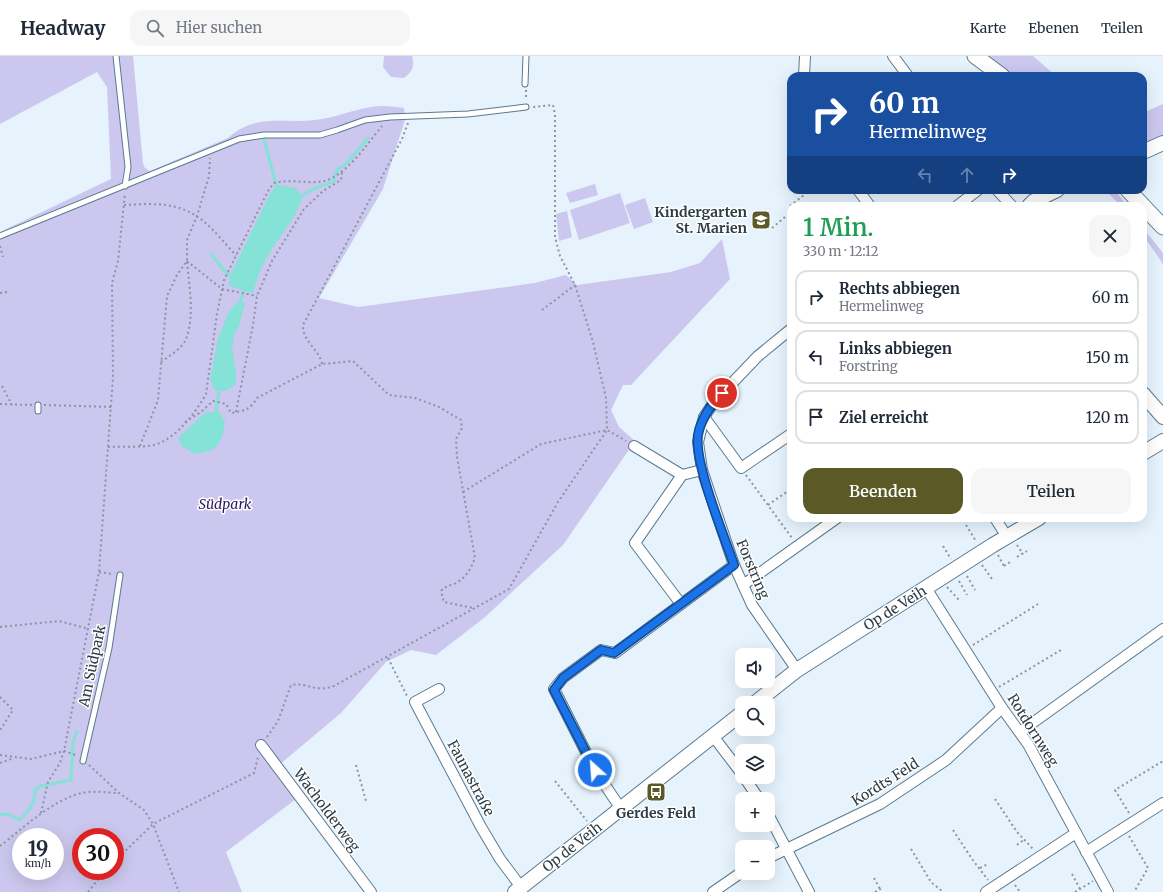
<!DOCTYPE html>
<html lang="de">
<meta charset="utf-8">
<style>
:root{--surface:#fff;--page:#f6f6f7;--text:#1f2937;--muted:#747a83;--line:#e0e1e3;--accent:#5b5a27}
body{margin:0;font-family:Merriweather,serif;background:var(--page);color:var(--text);height:100vh;display:flex;flex-direction:column;font-size:15px;white-space:nowrap}
*{box-sizing:border-box;margin:0}
p{font-size:13px;color:var(--muted)}
.icon{flex:none;width:22px;height:22px;fill:none;stroke:currentColor;stroke-width:2;stroke-linecap:round;stroke-linejoin:round}
.map{position:relative;flex:1;overflow:hidden}
.panel{position:absolute;left:787px;top:146px;width:360px;height:320px;display:flex;flex-direction:column;background:var(--surface);border-radius:12px;box-shadow:0 4px 16px #0002}
.panel>*{flex:none}
.hud{position:absolute;left:787px;top:16px;width:360px;height:122px;border-radius:12px;box-shadow:0 4px 16px #0002;background:#1a4fa0;color:#fff;overflow:hidden}
.buttons{position:absolute;left:735px;top:592px;display:grid;gap:8px}
.buttons a{display:grid;place-items:center;width:40px;height:40px;border-radius:8px;background:var(--surface);box-shadow:0 4px 16px #0002;font-size:20px}
.speed{position:absolute;left:12px;top:772px;display:flex;gap:8px;font-size:20px;font-weight:700;text-align:center}
.speed>*{display:grid;place-content:center;width:52px;height:52px;border-radius:50%;background:var(--surface);box-shadow:0 4px 16px #0002;line-height:1}
.speed small{font-size:10px;font-weight:400}
.speed .limit{border:6px solid #d22;background:#fff;color:#111}
.pin{position:absolute;display:grid;place-items:center;width:34px;height:34px;color:#fff;margin:-17px;border:2px solid #fff;border-radius:50%;box-shadow:0 1px 4px #0007}
.me{position:absolute;width:44px;margin:-22px;rotate:334deg;stroke-linejoin:round;filter:drop-shadow(0 0 3px #0008)}
.turn{display:flex;align-items:center;gap:14px;height:84px;padding:0 16px;font-size:18px}
.turn .icon{width:52px;height:52px;stroke-width:2.5}
.turn b{display:block;font-size:28px;line-height:34px}
.lanes{display:flex;align-items:center;height:38px;padding:0 16px;background:#0003;justify-content:center;gap:20px;direction:ltr}
.lanes .off{opacity:.35}
.round{display:grid;place-items:center;flex:none;width:42px;height:42px;border-radius:12px;background:var(--page)}
.headline{display:flex;align-items:center;justify-content:space-between;height:68px;padding:0 16px}
h1{font-size:24px;font-weight:600;line-height:30px;color:#1e9e55}
.primary-button{display:flex;gap:8px;margin-top:auto;padding:8px 16px}
.primary-button a{flex:1;height:46px;border-radius:12px;background:var(--accent);color:#fff;font-size:16px;font-weight:600;line-height:46px;text-align:center}
.primary-button a+a{background:var(--page);color:var(--text)}
ul{padding:0;list-style:none}
li{display:flex;align-items:center;gap:12px;height:54px;margin:0 8px 6px;padding:0 8px;border:2px solid var(--line);border-radius:12px}
li div{flex:1}
li b{display:block;font-size:15px}
li em{font-style:normal}
header{display:flex;align-items:center;gap:24px;box-sizing:border-box;height:56px;padding:0 20px;background:var(--surface);border-bottom:1px solid var(--line)}
header strong{font-size:19px}
nav{display:flex;gap:22px;margin-inline-start:auto;font-size:14px}
.search{width:280px;height:36px;background:var(--page);display:flex;align-items:center;gap:10px;box-sizing:border-box;padding:0 14px;border-radius:12px;color:var(--muted);font-size:15px}
.map>svg:first-child{display:block}
.green{fill:#cbc7ee;fill-rule:evenodd}
.water{fill:#84e2d6}
.lines{fill:none;stroke-linecap:round;stroke-linejoin:round}
.stream{stroke:#84e2d6;stroke-width:3}
.lane-casing{stroke:#5b7a8e;stroke-width:7}
.street-casing{stroke:#5b7a8e;stroke-width:12}
.secondary-casing{stroke:#5b7a8e;stroke-width:16}
.primary-casing{stroke:#5b7a8e;stroke-width:17}
.path{stroke:#8996a0;stroke-width:2;stroke-dasharray:2 3;stroke-linecap:butt}
.lane{stroke:#fff;stroke-width:5}
.street{stroke:#fff;stroke-width:10}
.secondary{stroke:#fff;stroke-width:14}
.primary{stroke:#fff;stroke-width:15}
.route-casing{stroke:#114b97;stroke-width:10}
.route{stroke:#1a73e8;stroke-width:7}
.labels{text-anchor:middle;stroke-width:3;stroke-linejoin:round;paint-order:stroke}
.poi-label{font-size:14px;font-weight:bold;fill:#2f3d46;stroke:#fff;text-anchor:end}
.park-label{font-size:14px;font-style:italic;fill:#2c165f;stroke:#fff}
.street-label{font-size:14px;fill:#2f3d46;stroke:#fff}
</style>
<header>
<strong>Headway</strong>
<div class="search"><svg class="icon" aria-label="search" viewBox="0 0 24 24"><circle cx="10" cy="10" r="6"/><path d="M15 15l6 6"/></svg>Hier suchen</div>
<nav><a>Karte</a><a>Ebenen</a><a>Teilen</a></nav>
</header>
<div class="map">
<svg width="1163" height="836" viewBox="0 0 1163 836">
<rect width="100%" height="100%" fill="#e6f3fd"/>
<g class="green">
<path d="M0 0H133L143 108 145 112 150 115 228 82C256 57 282 68 315 64 338 62 359 50 383 50 390 50 397 51 404 52L405 64 383 133 319 242 358 251 535 227 566 219 577 229 671 216 700 207 722 183 730 223 631 329H623L611 354 619 371 635 385 563 489 484 562 436 599 411 594 386 606 341 657 273 714 296 743 226 796 242 836H0V176L111 123 107 31 97 16 0 68ZM21 781H55V815H21ZM81 781H115V815H81Z"/>
<path d="M384 0H412C415 10 412 16 404 22L391 21 383 11Z"/>
<polygon points="987,0 1033,0 1056,20 1014,20"/>
<polygon points="1163,48 1163,81 1143,91 1143,57"/>
<polygon points="595,128 598,139 570,147 566,137"/>
<polygon points="1110,134 1115,134 1127,150 1121,150 1107,136"/>
<polygon points="620,137 630,167 579,184 570,154"/>
<polygon points="645,142 653,166 634,173 625,149"/>
<polygon points="567,155 572,181 559,185 556,158"/>
<polygon points="1143,172 1163,197 1163,208 1143,179"/>
</g>
<g class="water">
<path d="M277 129 295 132 302 139C299 160 281 178 270 196 262 209 257 222 253 237L229 230 230 220 271 136Z"/>
<polygon points="238,246 245,247 238,273 234,278 232,292 236,317 236,328 225,335 214,334 210,323 218,283 229,255"/>
<path d="M216 354H218L225 366C221 390 219 394 194 398L182 390 178 382 205 357 214 356Z"/>
</g>
<g class="lines">
<g class="stream">
<polyline points="264,83 277,132"/>
<path d="M300 142C306 134 325 129 334 125L337 114 347 107 368 82"/>
<polyline points="211,198 224,214 230,220 233,220"/>
<polyline points="240,246 245,232"/>
<polyline points="216,354 219,335"/>
<path d="M0 758 10 759 19 764C30 754 35 748 35 734L40 730 71 724 73 686 77 675"/>
</g>
<g class="lane-casing">
<g id="lane">
<polyline points="116,0 128,111 125,130"/>
<polyline points="525,28 526,0"/>
<polyline points="0,180 239,83 264,79 320,79 337,74 365,64 390,61 468,58 526,51"/>
<polyline points="38,355 38,349"/>
<polyline points="83,705 109,592 120,519"/>
</g>
</g>
<g class="street-casing">
<g id="street">
<polyline points="893,0 908,20"/>
<polyline points="804,20 805,0"/>
<polyline points="858,134 870,150"/>
<polyline points="997,134 1012,150"/>
<polyline points="957,150 978,134"/>
<polyline points="791,273 758,300 714,346 704,361 698,386 702,414 734,509 752,549 797,614"/>
<polyline points="704,361 741,412 791,378"/>
<polyline points="634,390 682,419"/>
<polyline points="995,462 1007,481"/>
<polyline points="743,529 837,462"/>
<polyline points="926,532 1002,652 1028,688 1108,836"/>
<polyline points="681,548 635,487 682,419 702,414"/>
<polyline points="439,633 415,646 481,771 500,803 521,831"/>
<polyline points="1020,676 1163,573"/>
<polyline points="713,680 742,718"/>
<polyline points="261,689 371,836"/>
<polyline points="744,721 759,743"/>
<polyline points="621,753 595,714 554,633 563,622 601,594 615,597 734,509"/>
<polyline points="768,758 809,836"/>
<polyline points="1086,796 1163,747"/>
<polyline points="768,802 880,748 946,704 1002,652"/>
<polyline points="713,836 742,816"/>
<polyline points="986,836 1076,777"/>
</g>
</g>
<g class="secondary-casing">
<g id="secondary">
<polyline points="1143,96 1163,87"/>
<polyline points="1029,150 1034,145 1057,134"/>
<polyline points="1143,338 1163,361"/>
<polyline points="1143,397 1163,385"/>
<polyline points="755,647 797,614 993,489 1039,462"/>
<polyline points="515,836 742,657"/>
</g>
</g>
<g class="primary-casing">
<g id="primary">
<polyline points="975,0 1002,20"/>
<polyline points="1128,134 1163,171"/>
</g>
</g>
<g class="path">
<polyline points="526,34 526,44"/>
<polyline points="837,137 840,134"/>
<path d="M124 149C149 148 174 145 196 160 210 168 224 187 236 199"/>
<polyline points="791,154 789,151 810,134"/>
<polyline points="772,172 791,156"/>
<polyline points="0,190 3,201"/>
<polyline points="187,205 222,233 257,240"/>
<polyline points="0,237 7,236"/>
<polyline points="542,254 575,229"/>
<path d="M161 306C169 300 182 293 186 283 195 259 189 230 187 205"/>
<path d="M322 308C319 293 302 285 303 269L402 83 408 67"/>
<polyline points="2,330 12,349"/>
<polyline points="0,348 32,349"/>
<polyline points="44,349 111,351"/>
<polyline points="236,356 253,269 257,240 272,205 304,153 323,135 341,124 342,116"/>
<path d="M185 366 201 356 213 345 226 348 231 357C244 355 250 354 257 342L322 308 353 305 389 339 415 342 439 351 461 364 462 372 456 383 457 401 475 502C471 512 467 520 458 526 451 530 446 529 441 535L444 546 473 552"/>
<polyline points="140,390 158,344 167,240 177,219 187,205 187,184 197,160 209,120 210,102"/>
<path d="M108 391C123 390 140 392 154 389 175 384 197 355 206 338L217 258 224 224 268 135 274 127C289 123 303 127 318 126 343 125 367 88 382 70"/>
<polyline points="746,419 792,482"/>
<polyline points="463,436 541,388 607,374 626,385"/>
<polyline points="768,449 791,433"/>
<polyline points="966,469 976,485"/>
<polyline points="1017,489 1023,498"/>
<polyline points="943,490 951,503"/>
<polyline points="998,499 1005,512"/>
<polyline points="1017,501 1027,495"/>
<polyline points="982,509 992,523"/>
<polyline points="1004,510 1010,506"/>
<polyline points="99,516 113,518"/>
<polyline points="967,520 975,534"/>
<polyline points="959,525 967,539"/>
<polyline points="947,531 959,544"/>
<polyline points="0,571 59,565 89,573"/>
<polyline points="973,589 1038,548"/>
<polyline points="388,602 407,640"/>
<polyline points="999,631 1061,594"/>
<polyline points="0,641 13,654 0,674"/>
<path d="M267 681 278 665 291 629C308 626 314 637 334 630L509 533 558 446 607 374 606 342 593 286 575 229 560 200 555 181V58L553 49 533 51"/>
<polyline points="0,699 31,703 64,695 78,700"/>
<polyline points="0,707 14,702"/>
<polyline points="89,709 119,737 144,754 153,768 179,836"/>
<polyline points="356,709 366,745"/>
<polyline points="555,725 587,765"/>
<polyline points="995,743 1017,776 1033,793"/>
<polyline points="41,757 48,726 60,707 64,695 99,516 113,321 112,227 118,205 125,137"/>
<polyline points="1129,757 1115,734 1163,705"/>
<polyline points="953,774 972,803 988,824"/>
<polyline points="1129,780 1148,812 1134,836"/>
<polyline points="1017,789 1025,783"/>
<path d="M0 790C23 772 54 743 82 737 94 734 108 737 119 737"/>
<polyline points="911,793 931,826 943,836"/>
<polyline points="115,805 153,768 254,717 258,701"/>
<polyline points="980,812 988,808"/>
<polyline points="1072,818 1080,833"/>
<polyline points="874,822 880,833"/>
<polyline points="1015,829 1020,836"/>
<polyline points="88,836 105,815"/>
<polyline points="875,836 880,833 882,836"/>
<polyline points="1075,836 1093,825"/>
</g>
<use href="#lane" class="lane"/>
<use href="#street" class="street"/>
<use href="#secondary" class="secondary"/>
<use href="#primary" class="primary"/>
</g>
<g class="lines">
<g class="route-casing">
<path id="route" d="M595 714 554 634 563 622 601 594 614 597 734 509C724 479 694 408 698 379 701 362 711 349 722 337"/>
</g>
<use href="#route" class="route"/>
</g>
<defs>
<g id="school-square" transform="scale(1)"><rect x="-9" y="-9" width="18" height="18" rx="4" fill="#5b5a27" stroke="#fff"/><path d="M0-5L7-2L0 1L-7-2ZM-4 1L0 2.5L4 1V4Q0 6-4 4Z" fill="#fff"/></g>
<g id="bus-square" transform="scale(1)"><rect x="-9" y="-9" width="18" height="18" rx="4" fill="#5b5a27" stroke="#fff"/><path d="M-5-6H5V4H4V6H2V4H-2V6H-4V4H-5ZM-3.5-4V0h7V-4ZM-3.5 1.2v1.5H-2V1.2ZM2 1.2v1.5H3.5V1.2Z" fill="#fff"/></g>
</defs>
<g fill-rule="evenodd">
<use href="#school-square" x="761" y="164"/>
<use href="#bus-square" x="656" y="736"/>
</g>
<g class="labels">
<g class="poi-label">
<text x="747" y="161">Kindergarten<tspan x="747" dy="16">St. Marien</tspan></text>
<text x="656" y="762" text-anchor="middle">Gerdes Feld</text>
</g>
<g class="park-label">
<text x="225" y="453">Südpark</text>
</g>
<g class="street-label">
<text transform="translate(753 513) rotate(67)" y="5">Forstring</text>
<text transform="translate(895 552) rotate(-32)" y="5">Op de Veih</text>
<text transform="translate(92 610) rotate(-78)" y="5">Am Südpark</text>
<text transform="translate(1033 674) rotate(58)" y="5">Rotdornweg</text>
<text transform="translate(471 722) rotate(62)" y="5">Faunastraße</text>
<text transform="translate(885 726) rotate(-32)" y="5">Kordts Feld</text>
<text transform="translate(327 754) rotate(53)" y="5">Wacholderweg</text>
<text transform="translate(572 791) rotate(-38)" y="5">Op de Veih</text>
</g>
</g>
</svg>
<div class="buttons">
<a><svg class="icon" aria-label="sound" viewBox="0 0 24 24"><path d="M4 9h4l5-4v14l-5-4H4zM17 9q2 3 0 6"/></svg></a>
<a><svg class="icon" aria-label="search" viewBox="0 0 24 24"><circle cx="10" cy="10" r="6"/><path d="M15 15l6 6"/></svg></a>
<a><svg class="icon" aria-label="layers" viewBox="0 0 24 24"><path d="M12 4l9 5-9 5-9-5zM3 14l9 5 9-5"/></svg></a>
<a>+</a>
<a>−</a>
</div>
<div class="speed"><div>19<small>km/h</small></div><div class="limit">30</div></div>
<div class="pin" style="left:722px;top:337px;background:#d93025"><svg class="icon" aria-label="arrive" viewBox="0 0 24 24"><path d="M6 21V4h12l-3 4 3 4H6"/></svg></div>
<svg class="me" style="left:595px;top:714px" viewBox="-20 -20 40 40"><circle r="17" fill="#1a73e8" stroke="#fff" stroke-width="3"/><path d="M0-11L8 9 0 5-8 9z" fill="#fff"/></svg>
<div class="hud">
<div class="turn"><svg class="icon" aria-label="right" viewBox="0 0 24 24"><path d="M7 20v-9h11M14 6l5 5-5 5"/></svg><div><b>60 m</b>Hermelinweg</div></div>
<div class="lanes"><svg class="icon off" aria-label="left" viewBox="0 0 24 24"><path d="M17 20v-9H6M10 6l-5 5 5 5"/></svg><svg class="icon off" aria-label="ahead" viewBox="0 0 24 24"><path d="M12 20V5M6 11l6-6 6 6"/></svg><svg class="icon" aria-label="right" viewBox="0 0 24 24"><path d="M7 20v-9h11M14 6l5 5-5 5"/></svg></div>
</div>
<section class="panel">
<div class="headline"><div><h1>1 Min.</h1><p>330 m · 12:12</p></div><a class="round"><svg class="icon" aria-label="close" viewBox="0 0 24 24"><path d="M6 6l12 12M18 6L6 18"/></svg></a></div>
<ul>
<li><svg class="icon" aria-label="right" viewBox="0 0 24 24"><path d="M7 20v-9h11M14 6l5 5-5 5"/></svg><div><b>Rechts abbiegen</b><p>Hermelinweg</p></div><em>60 m</em></li>
<li><svg class="icon" aria-label="left" viewBox="0 0 24 24"><path d="M17 20v-9H6M10 6l-5 5 5 5"/></svg><div><b>Links abbiegen</b><p>Forstring</p></div><em>150 m</em></li>
<li><svg class="icon" aria-label="arrive" viewBox="0 0 24 24"><path d="M6 21V4h12l-3 4 3 4H6"/></svg><div><b>Ziel erreicht</b></div><em>120 m</em></li>
</ul>
<div class="primary-button"><a>Beenden</a><a>Teilen</a></div>
</section>
</div>
